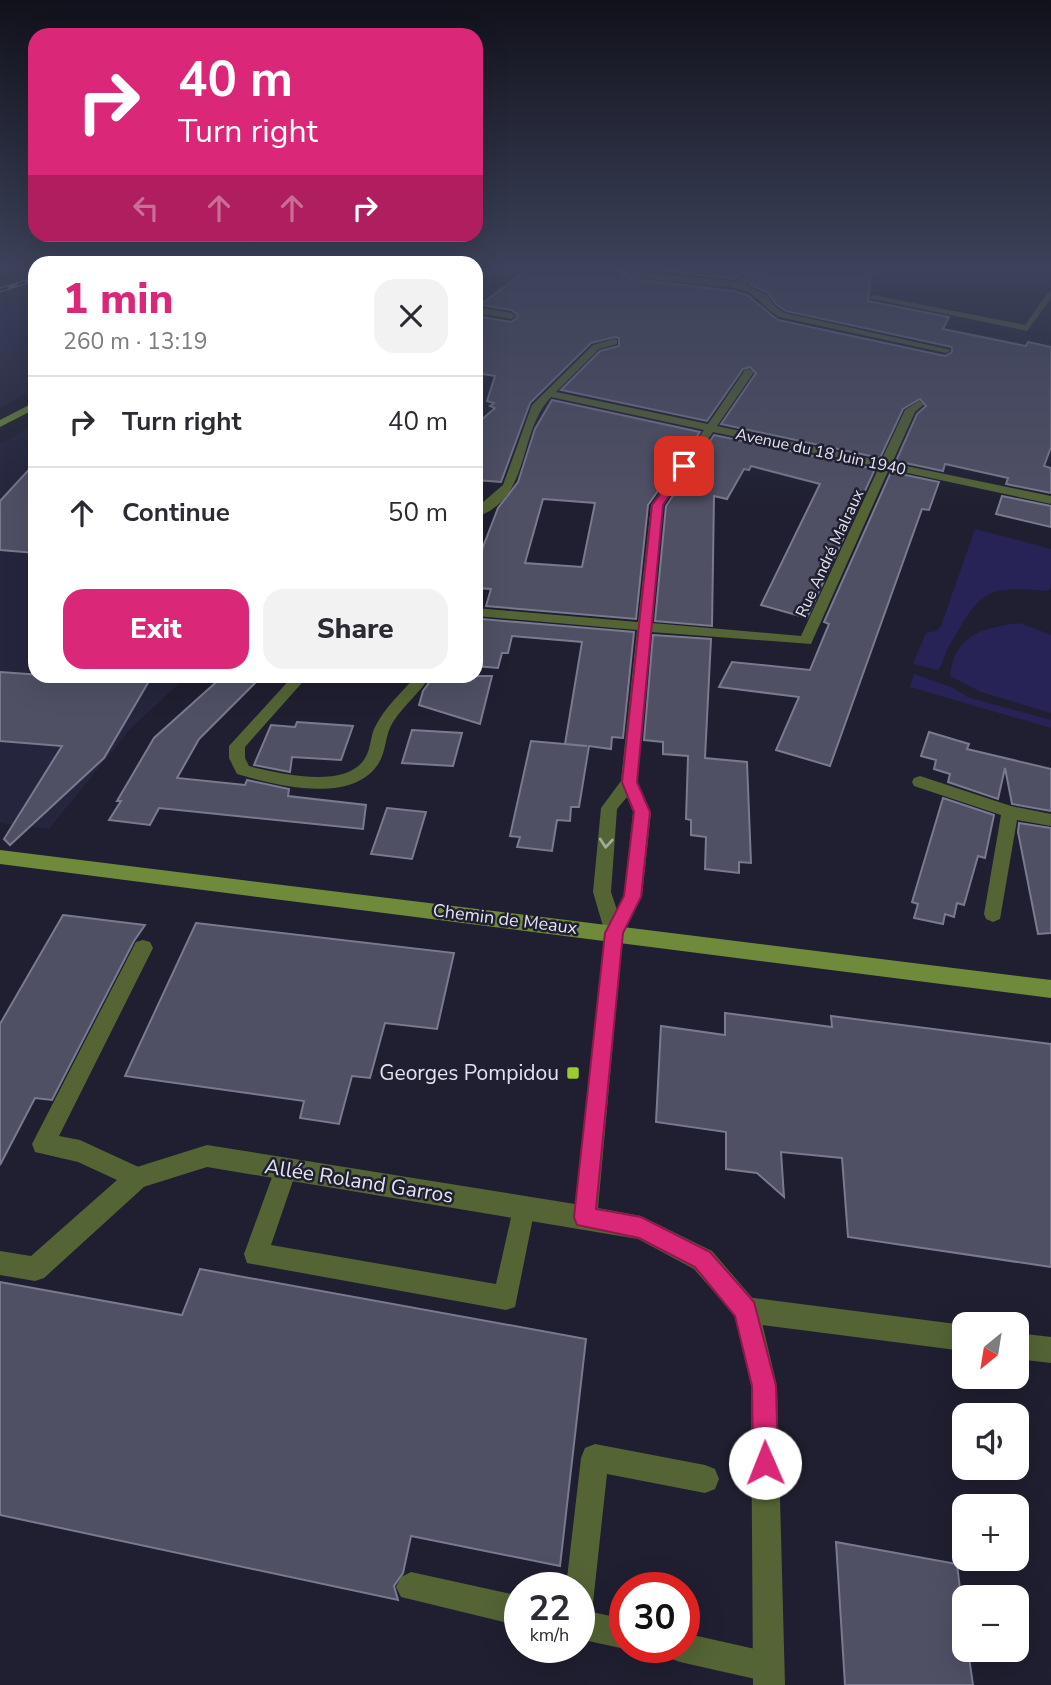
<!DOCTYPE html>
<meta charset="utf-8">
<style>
:root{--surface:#fff;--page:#f2f2f3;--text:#2b2b33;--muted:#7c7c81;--line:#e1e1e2;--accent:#db2777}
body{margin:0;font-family:"Nunito Sans",sans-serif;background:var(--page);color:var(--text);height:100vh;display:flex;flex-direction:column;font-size:26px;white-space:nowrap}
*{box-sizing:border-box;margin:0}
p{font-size:23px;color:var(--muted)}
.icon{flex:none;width:38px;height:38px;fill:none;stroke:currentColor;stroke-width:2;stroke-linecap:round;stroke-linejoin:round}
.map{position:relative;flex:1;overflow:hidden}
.panel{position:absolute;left:28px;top:256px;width:455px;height:427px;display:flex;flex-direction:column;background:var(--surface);border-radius:21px;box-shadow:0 7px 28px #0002}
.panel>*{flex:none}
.hud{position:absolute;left:28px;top:28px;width:455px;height:214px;border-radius:21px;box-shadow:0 7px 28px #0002;background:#db2777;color:#fff;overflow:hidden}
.needle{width:46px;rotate:210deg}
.buttons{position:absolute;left:952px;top:1312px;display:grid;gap:14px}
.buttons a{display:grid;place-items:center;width:77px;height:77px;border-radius:14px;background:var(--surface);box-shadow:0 7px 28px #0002;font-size:35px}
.speed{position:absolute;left:504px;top:1572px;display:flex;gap:14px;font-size:35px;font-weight:700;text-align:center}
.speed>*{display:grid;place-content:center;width:91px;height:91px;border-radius:50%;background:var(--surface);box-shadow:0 7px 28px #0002;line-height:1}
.speed small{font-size:18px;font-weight:400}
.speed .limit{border:10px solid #d22;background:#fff;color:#111}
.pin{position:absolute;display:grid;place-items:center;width:60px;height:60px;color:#fff;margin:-30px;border-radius:14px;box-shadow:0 4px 10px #0006}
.me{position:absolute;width:77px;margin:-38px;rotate:359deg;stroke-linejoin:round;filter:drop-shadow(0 0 5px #0008)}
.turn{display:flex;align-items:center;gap:24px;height:147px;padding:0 35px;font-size:32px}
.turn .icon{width:91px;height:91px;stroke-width:2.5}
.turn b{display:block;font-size:49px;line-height:60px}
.lanes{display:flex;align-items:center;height:66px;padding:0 35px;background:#0003;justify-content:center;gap:35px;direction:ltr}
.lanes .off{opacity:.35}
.round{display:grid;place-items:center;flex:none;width:74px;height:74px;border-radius:21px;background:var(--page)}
.head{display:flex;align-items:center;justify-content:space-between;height:119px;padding:0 35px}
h1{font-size:42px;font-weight:800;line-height:52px;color:var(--accent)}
.primary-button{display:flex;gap:14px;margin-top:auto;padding:14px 35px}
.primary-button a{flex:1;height:80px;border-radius:21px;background:var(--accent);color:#fff;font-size:28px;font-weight:800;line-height:80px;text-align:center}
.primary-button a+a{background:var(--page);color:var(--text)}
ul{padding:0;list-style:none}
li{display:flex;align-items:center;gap:21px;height:91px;padding:0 35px;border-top:2px solid var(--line)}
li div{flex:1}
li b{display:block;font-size:26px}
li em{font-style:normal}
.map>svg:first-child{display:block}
.built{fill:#25253d}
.green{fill:#282356}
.building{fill:#505065;stroke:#797a90;stroke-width:2;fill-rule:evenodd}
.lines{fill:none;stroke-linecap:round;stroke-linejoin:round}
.lane{fill:#546435;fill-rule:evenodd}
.street{fill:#546435;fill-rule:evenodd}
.secondary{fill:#708a3c;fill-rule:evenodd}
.rail-casing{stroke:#bfc0cd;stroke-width:4.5}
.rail{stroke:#1f1f31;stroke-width:2.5;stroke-dasharray:9;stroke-linecap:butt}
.oneway{stroke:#a2aa9b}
.route{fill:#db2777;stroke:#8e194d;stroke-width:2}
.poi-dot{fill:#9dca30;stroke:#1f1f31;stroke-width:2.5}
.labels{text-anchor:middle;stroke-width:5;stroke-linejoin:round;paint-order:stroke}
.far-street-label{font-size:16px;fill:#e2e3ef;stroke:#1f1f31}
.street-label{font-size:18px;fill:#e2e3ef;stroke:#1f1f31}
.near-poi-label{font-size:21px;fill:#e2e3ef;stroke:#1f1f31;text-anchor:end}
.near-street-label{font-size:21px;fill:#e2e3ef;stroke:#1f1f31}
</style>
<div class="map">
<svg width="1051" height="1685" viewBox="0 0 1051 1685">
<rect width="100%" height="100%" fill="#1f1f31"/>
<g class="built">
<polygon points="35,272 35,389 0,408 0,282"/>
<polygon points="35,424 35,676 187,676 131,728 49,829 0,823 0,444"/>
</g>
<g class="green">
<path d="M975 529 1051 549V586L1048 591C982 585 981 592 949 646 944 654 944 663 938 670L913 664 926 633 936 631 941 626Z"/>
<path d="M1020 623 1051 635V713L981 692 950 676C954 634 986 627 1020 623Z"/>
<polygon points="914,674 951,687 970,698 1051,720 1051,728 910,687"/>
</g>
<g class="building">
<polygon points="527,270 614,270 640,280 734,291 747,295 778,320 945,356 952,352 952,347 786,311 776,304 768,293 749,284 765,270 872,270 868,301 949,317 943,329 1026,346 1028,342 1051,347 1051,447 1044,466 1051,468 1051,493 1006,484 1008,478 945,464 943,471 896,461 917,414 926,406 920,399 903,409 880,458 721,424 756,373 750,367 743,369 707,421 561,390 600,351 619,346 619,338 615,337 591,343 530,403 501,482 476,480 476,434 480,421 495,408 490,406 494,403 487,401 495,376 476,373 476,316 511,322 517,318 518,315 511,310 480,305"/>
<polygon points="654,270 750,270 735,279"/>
<path d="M552 400 700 432 648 505 636 619 486 606 491 589 476 588V565L498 508 518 482 535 429ZM543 499 595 503 582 567 525 563Z"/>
<polygon points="714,435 875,469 807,618 761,605 820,484 751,466 749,470 744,469 727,499 714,496 712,626 655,621 666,506"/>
<polygon points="35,463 35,553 0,550 0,501"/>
<polygon points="891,472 939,482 929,510 922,509 830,766 776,750 799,697 719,687 732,662 810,670 829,624 824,622"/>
<polygon points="1002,496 1051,506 1051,527 996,514"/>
<polygon points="482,619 634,632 623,738 612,737 611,749 589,746 579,807 571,807 570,821 557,820 552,851 517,847 520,837 510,836 531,741 587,746 565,744 582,642 512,636 508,653 502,653 498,668 476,666 476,641"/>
<polygon points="653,635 711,639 705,758 747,762 751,863 739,862 739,873 705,869 706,837 691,835 691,820 686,819 688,756 663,754 663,742 644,740"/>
<polygon points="0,672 56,676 152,676 104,758 10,845 4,839 62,746 0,741"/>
<polygon points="223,676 262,676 199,739 177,778 245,785 247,780 289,789 288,796 366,805 363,829 159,808 150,825 109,820 121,801 117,801 154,738"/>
<polygon points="434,676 492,676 480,724 419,705 423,691"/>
<polygon points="297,722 353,726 341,760 292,757 290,772 254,765 271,725 295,727"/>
<polygon points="412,730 462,733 453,766 402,763"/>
<polygon points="929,732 969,744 967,749 1051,769 1051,811 1012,804 1005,768 998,799 948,782 950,774 934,769 936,760 921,756"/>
<polygon points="943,798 994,815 985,858 978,856 964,905 957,903 954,917 945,914 943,924 914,918 918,904 912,902"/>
<polygon points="387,808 426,812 412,859 371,854"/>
<polygon points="1019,823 1051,828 1051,933 1038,934 1018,832"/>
<polygon points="63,915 145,925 134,941 52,1100 35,1098 0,1165 0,1024"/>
<polygon points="196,923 454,953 437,1029 385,1023 370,1078 352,1076 339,1124 300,1118 304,1101 125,1076"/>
<polygon points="725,1013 832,1027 831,1016 1051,1044 1051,1267 848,1237 842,1158 781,1152 784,1197 757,1173 726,1169 726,1132 656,1122 661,1026 725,1035"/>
<polygon points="200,1269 586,1339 560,1566 411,1536 403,1573 394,1586 398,1600 0,1515 0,1282 182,1315"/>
<polygon points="836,1542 957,1564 964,1622 964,1650 968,1650 973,1685 845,1685"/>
</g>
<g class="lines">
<g class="lane">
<polygon points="1051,288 1051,298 1027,331 869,298 873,295 1025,325"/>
<polygon points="143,940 150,942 153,948 59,1136 80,1140 145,1170 148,1178 145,1186 44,1278 35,1281 0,1275 0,1251 31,1256 117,1180 78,1162 35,1152 32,1144 136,942"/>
<polygon points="286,1158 294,1161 297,1169 271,1245 496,1284 515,1200 523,1196 531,1200 535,1208 515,1307 506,1310 247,1263 244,1254 275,1169 278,1161"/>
<polygon points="746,1297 964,1325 964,1351 746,1323 737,1319 733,1310 737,1301"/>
<polygon points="1017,1333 1051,1337 1051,1363 1017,1359"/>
<polygon points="595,1444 705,1465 715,1469 719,1479 715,1489 705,1493 607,1474 592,1612 625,1619 625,1647 631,1647 625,1649 579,1639 579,1587 566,1587 581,1458 585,1448"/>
<polygon points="411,1572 520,1596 520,1626 401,1597 396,1587 401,1577"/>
<polygon points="684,1633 769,1652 780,1656 784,1667 780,1678 769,1682 680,1662 669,1658 665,1647 684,1647"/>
</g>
<g class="street">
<path d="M617 270H635L736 282 754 270H763L744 285 767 295 774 306 785 313 951 350 946 353 779 317C763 308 755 291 735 288 708 283 638 282 617 270Z"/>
<polygon points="476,307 511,313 516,316 511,319 476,313"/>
<path d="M614 339 617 340V344L599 349 556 392 708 424 745 370 749 369 754 372 717 426 881 461 905 410 919 401 924 404 915 412 892 463 1051 496V504L889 469 811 644 651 632 637 782 651 812 642 896 623 933 598 1208 641 1216 712 1251 755 1301 759 1310 777 1386 785 1685H753L751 1386 735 1316 694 1269 638 1239 207 1167 137 1189 129 1186 126 1178 129 1170 137 1167 207 1145 575 1204 605 933 593 892 601 808 621 781 637 630 476 616V608L638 622 651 505 704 430 551 397C517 432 532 499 476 517V508L503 485 532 405 593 345ZM713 432 879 467 801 636 652 623 663 505ZM627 797 633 812 624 896 617 910 611 892 617 809Z"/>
<path d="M293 676H308L245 747V758L249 766 256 768C284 774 347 789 365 758 371 749 370 737 375 727 385 707 402 692 416 676H431C420 692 404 705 393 722 384 736 387 754 376 767 348 804 275 785 237 774L229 758V746Z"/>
<polygon points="920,776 1011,806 1051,814 1051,826 1017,820 1000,919 993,922 986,919 984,914 1001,815 914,786 912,782 914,778"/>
</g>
<g class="secondary">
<polygon points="35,402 35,409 0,427 0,420"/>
<polygon points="0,850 1051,980 1051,998 0,864"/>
</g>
<g class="rail-casing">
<polyline id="rail" points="0,290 35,279"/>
</g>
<use href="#rail" class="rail"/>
</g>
<defs><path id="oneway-chevron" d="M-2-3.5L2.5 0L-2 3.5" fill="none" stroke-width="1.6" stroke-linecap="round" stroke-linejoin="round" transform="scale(1.75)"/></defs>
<use class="oneway" href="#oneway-chevron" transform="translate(606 843) rotate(95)"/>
<linearGradient id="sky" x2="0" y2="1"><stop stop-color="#11111b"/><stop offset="0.53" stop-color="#3c425a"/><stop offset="1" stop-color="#3c425a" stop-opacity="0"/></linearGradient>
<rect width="1051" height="506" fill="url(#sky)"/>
<polygon class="route" points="684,463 689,466 663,505 637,782 650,812 641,897 623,933 596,1209 641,1217 710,1252 754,1302 776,1386 778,1463 774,1472 765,1475 757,1472 753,1463 752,1386 735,1316 695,1267 639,1238 577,1225 574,1217 605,933 624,896 634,812 622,782 652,505"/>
<rect class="poi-dot" x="566" y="1066" width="14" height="14" rx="3.5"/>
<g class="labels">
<g class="far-street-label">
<text transform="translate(821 451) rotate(12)" y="6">Avenue du 18 Juin 1940</text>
<text transform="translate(829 553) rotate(-65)" y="6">Rue André Malraux</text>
</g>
<g class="street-label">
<text transform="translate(505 919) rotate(7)" y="6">Chemin de Meaux</text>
</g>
<g class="near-poi-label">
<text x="559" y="1080">Georges Pompidou</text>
</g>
<g class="near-street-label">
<text transform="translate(359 1181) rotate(9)" y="7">Allée Roland Garros</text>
</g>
</g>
</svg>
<div class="buttons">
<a><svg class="needle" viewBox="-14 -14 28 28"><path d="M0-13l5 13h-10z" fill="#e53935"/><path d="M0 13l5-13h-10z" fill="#7c7c81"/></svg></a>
<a><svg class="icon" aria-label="sound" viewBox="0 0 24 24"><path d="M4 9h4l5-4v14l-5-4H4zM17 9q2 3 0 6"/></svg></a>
<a>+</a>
<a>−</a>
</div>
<div class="speed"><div>22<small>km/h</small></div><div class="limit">30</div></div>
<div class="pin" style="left:684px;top:466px;background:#d93025"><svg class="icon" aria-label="arrive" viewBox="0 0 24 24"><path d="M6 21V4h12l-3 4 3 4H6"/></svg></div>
<svg class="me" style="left:765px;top:1463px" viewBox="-20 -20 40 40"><circle r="19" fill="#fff"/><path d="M0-13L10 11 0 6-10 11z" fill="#db2777"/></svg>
<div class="hud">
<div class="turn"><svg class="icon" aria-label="right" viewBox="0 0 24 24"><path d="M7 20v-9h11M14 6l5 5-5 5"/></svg><div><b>40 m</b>Turn right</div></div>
<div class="lanes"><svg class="icon off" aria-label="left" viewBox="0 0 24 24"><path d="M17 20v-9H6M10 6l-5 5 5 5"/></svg><svg class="icon off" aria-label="ahead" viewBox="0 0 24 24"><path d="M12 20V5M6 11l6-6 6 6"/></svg><svg class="icon off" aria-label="ahead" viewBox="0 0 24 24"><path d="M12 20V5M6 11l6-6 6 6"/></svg><svg class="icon" aria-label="right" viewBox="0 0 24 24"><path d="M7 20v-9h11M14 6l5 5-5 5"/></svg></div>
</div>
<section class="panel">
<div class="head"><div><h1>1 min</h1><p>260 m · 13:19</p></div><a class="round"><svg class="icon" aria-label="close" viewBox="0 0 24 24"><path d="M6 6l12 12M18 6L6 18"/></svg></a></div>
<ul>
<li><svg class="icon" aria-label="right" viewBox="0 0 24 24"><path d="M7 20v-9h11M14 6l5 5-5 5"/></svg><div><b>Turn right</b></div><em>40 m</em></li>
<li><svg class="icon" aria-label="ahead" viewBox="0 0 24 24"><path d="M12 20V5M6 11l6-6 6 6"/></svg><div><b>Continue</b></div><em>50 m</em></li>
</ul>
<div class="primary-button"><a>Exit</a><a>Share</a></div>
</section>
</div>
